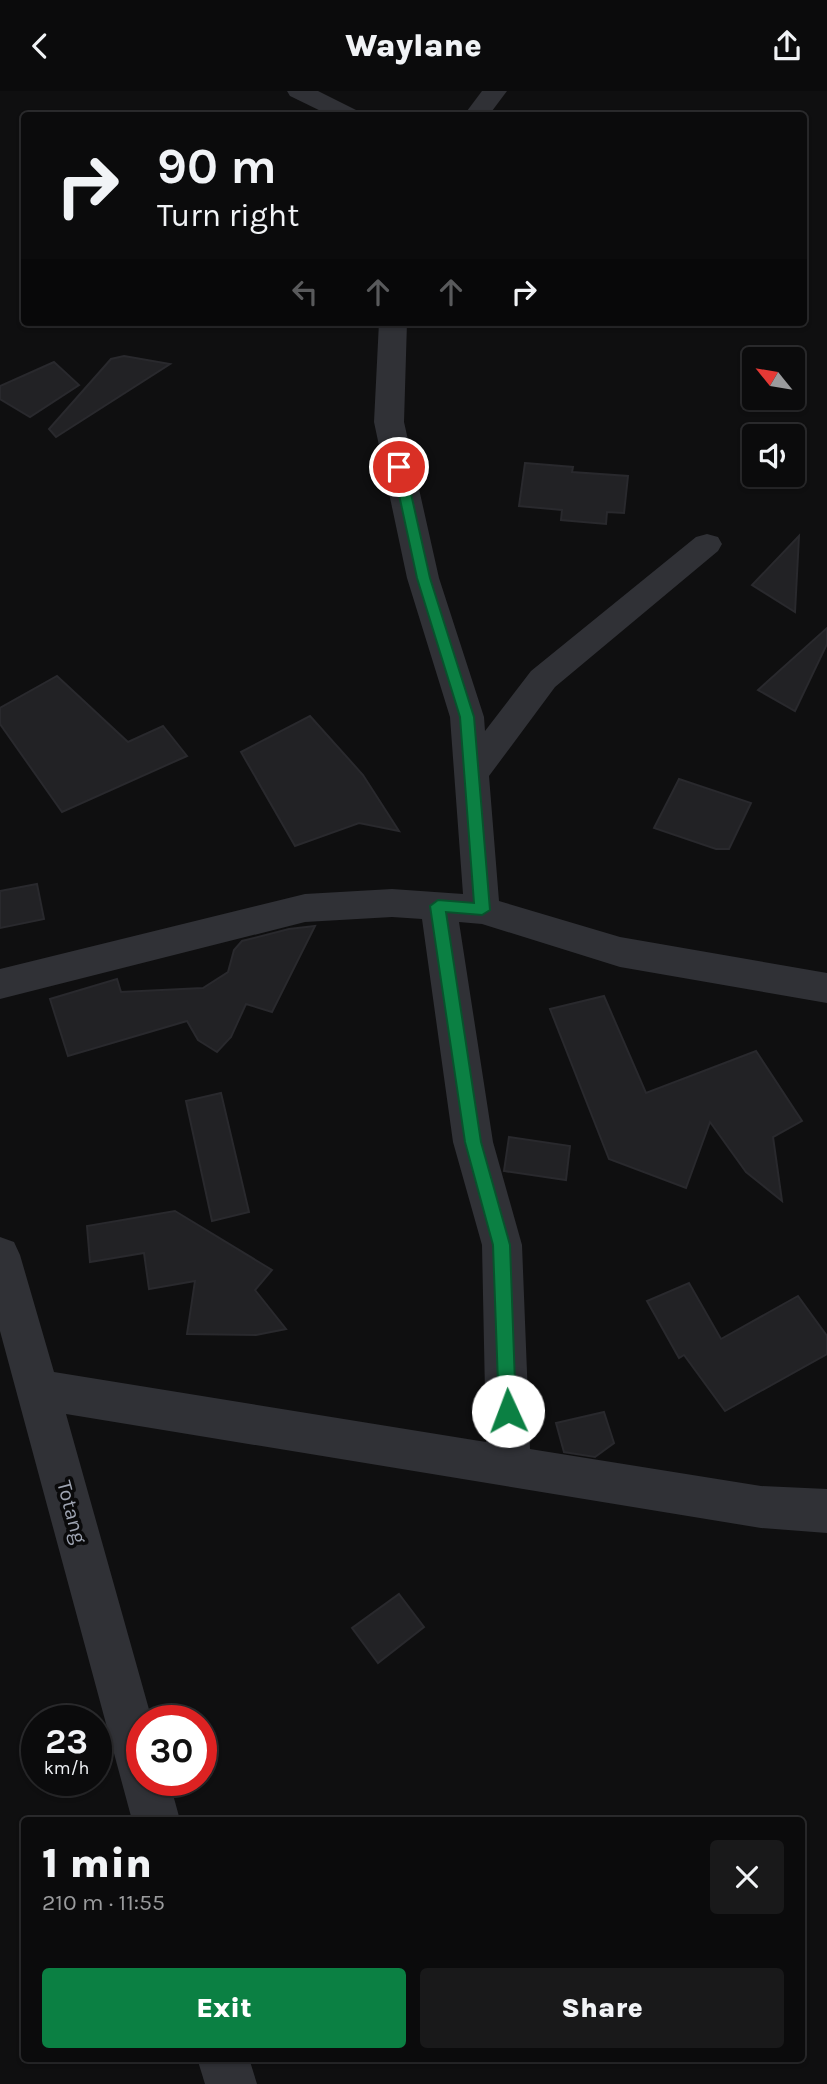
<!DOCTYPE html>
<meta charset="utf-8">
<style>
:root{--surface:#0b0b0c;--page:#19191a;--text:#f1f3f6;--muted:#9a9b9d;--line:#2b2b2d;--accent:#0b8043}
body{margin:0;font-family:Karla,sans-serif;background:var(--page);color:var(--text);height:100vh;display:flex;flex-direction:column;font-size:26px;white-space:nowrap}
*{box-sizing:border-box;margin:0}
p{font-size:23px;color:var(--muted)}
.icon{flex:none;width:38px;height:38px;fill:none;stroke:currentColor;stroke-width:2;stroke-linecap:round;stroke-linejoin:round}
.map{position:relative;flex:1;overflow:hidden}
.drawer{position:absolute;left:21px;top:1726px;width:784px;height:245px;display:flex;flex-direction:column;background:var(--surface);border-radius:7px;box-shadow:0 2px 5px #0004,0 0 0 2px var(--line)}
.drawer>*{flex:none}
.top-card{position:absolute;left:21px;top:21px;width:786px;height:214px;border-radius:7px;box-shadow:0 2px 5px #0004,0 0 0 2px var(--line);background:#0b0b0c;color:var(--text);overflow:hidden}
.needle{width:46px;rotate:300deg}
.fabs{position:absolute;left:742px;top:256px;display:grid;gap:14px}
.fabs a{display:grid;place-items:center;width:63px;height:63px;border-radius:7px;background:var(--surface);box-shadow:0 2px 5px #0004,0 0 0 2px var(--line);font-size:35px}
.speed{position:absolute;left:21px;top:1614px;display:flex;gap:14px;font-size:35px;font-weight:700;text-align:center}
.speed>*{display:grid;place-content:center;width:91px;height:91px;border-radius:50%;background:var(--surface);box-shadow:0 2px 5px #0004,0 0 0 2px var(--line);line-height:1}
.speed small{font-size:18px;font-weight:400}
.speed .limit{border:10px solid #d22;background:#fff;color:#111}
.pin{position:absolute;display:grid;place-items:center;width:60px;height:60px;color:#fff;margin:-30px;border:4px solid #fff;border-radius:50%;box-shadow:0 2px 7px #0007}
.me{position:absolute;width:77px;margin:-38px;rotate:358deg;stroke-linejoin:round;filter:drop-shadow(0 0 5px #0008)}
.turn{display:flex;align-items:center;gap:24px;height:147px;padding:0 21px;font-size:32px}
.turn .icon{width:91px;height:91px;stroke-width:2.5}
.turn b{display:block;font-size:49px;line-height:60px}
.lanes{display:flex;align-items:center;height:66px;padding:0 21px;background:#0003;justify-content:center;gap:35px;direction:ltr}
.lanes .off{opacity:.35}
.round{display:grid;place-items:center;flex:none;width:74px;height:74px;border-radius:7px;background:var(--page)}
.overview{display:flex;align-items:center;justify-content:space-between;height:119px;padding:0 21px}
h1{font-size:42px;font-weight:800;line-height:52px}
.action{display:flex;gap:14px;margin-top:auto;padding:14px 21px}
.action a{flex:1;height:80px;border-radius:7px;background:var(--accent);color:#fff;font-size:28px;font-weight:800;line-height:80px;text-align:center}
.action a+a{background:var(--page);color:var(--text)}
header{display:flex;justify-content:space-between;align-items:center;height:91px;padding:0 21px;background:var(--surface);font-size:32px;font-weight:800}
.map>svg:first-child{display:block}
.building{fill:#222225;stroke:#29292d;stroke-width:2}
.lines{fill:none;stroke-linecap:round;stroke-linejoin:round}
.minor{fill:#303136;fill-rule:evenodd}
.route{fill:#0b8043;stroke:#07532c;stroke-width:2}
.labels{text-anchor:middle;stroke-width:7;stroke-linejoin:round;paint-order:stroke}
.street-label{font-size:21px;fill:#9fa5b3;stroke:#0a0a0b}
</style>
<header><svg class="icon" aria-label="back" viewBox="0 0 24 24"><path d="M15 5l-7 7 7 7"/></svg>Waylane<svg class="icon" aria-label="share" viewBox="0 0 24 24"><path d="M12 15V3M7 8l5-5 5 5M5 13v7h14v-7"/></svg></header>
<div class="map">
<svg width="827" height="1993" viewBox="0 0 827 1993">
<rect width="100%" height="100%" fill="#0f0f10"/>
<g class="building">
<polygon points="124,265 170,273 56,346 49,338 111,268"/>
<polygon points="54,271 79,294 30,326 0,308 0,295"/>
<polygon points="525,372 573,376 572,381 628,385 624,422 607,421 606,433 561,429 562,419 519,415"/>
<polygon points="799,445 795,521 752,494"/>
<polygon points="827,537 827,553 795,620 758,599"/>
<polygon points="57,585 128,651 163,635 187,665 62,721 0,633 0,617"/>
<polygon points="310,625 363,684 399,740 359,732 295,755 241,661"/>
<polygon points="679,688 751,712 729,758 716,758 654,737"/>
<polygon points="37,793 44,828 0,837 0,800"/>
<polygon points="315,835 272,921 246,913 231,946 217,961 198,949 187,930 68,965 50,908 117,888 121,901 203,897 228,881 234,859 242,850 289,838"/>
<polygon points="604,905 646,1002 756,960 802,1030 773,1046 782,1110 746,1081 710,1031 686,1097 609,1068 550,918"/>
<polygon points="221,1002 249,1121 212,1130 186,1010"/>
<polygon points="509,1046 570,1055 566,1089 504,1080"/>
<polygon points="175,1120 272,1179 255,1199 286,1238 256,1244 187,1243 195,1190 149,1198 144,1162 90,1171 87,1135"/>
<polygon points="689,1192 721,1248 798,1205 827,1245 827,1263 725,1320 684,1264 679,1267 647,1210"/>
<polygon points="604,1321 614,1352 595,1366 564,1361 556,1332"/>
<polygon points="399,1503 424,1536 378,1572 352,1537"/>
</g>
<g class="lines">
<g class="minor">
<polygon points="287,0 318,0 356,19 359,24 329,24 290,5"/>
<polygon points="482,0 507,0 489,24 464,24"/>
<polygon points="379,231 407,231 404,331 439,487 484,626 485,640 531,580 696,446 707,443 718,446 722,453 718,460 555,596 489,685 499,810 620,846 827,882 827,912 620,876 482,833 459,831 493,1051 522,1154 530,1358 761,1395 827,1398 827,1442 761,1437 66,1323 152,1629 142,1629 142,1689 169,1689 180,1729 132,1729 0,1240 0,1146 14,1151 20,1164 54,1281 486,1351 482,1154 453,1051 422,828 392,826 305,831 0,908 0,878 305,803 392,798 463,803 450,626 407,487 374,331"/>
<polygon points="197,1967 249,1967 257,1993 205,1993"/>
</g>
</g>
<polygon class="route" points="399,372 405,376 430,487 474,626 490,819 482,824 446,821 481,1051 510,1154 516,1320 514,1326 508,1328 501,1326 499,1320 493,1154 465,1051 430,815 438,809 474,812 460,626 417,487 393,376"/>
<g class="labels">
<g class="street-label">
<text transform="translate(72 1421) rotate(75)" y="7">Totang</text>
</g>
</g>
</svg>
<div class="fabs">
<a><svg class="needle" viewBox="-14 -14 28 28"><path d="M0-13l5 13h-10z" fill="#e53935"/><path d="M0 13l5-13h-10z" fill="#9a9b9d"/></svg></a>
<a><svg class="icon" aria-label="sound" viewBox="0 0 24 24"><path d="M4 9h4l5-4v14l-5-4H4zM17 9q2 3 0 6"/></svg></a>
</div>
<div class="speed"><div>23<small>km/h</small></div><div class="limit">30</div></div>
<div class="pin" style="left:399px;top:376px;background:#d93025"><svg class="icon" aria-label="arrive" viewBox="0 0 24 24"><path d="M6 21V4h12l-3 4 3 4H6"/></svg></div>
<svg class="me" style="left:508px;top:1320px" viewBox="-20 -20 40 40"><circle r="19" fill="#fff"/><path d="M0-13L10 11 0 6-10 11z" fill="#0b8043"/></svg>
<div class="top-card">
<div class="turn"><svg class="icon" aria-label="right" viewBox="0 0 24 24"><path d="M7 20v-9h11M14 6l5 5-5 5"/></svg><div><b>90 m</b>Turn right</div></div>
<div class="lanes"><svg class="icon off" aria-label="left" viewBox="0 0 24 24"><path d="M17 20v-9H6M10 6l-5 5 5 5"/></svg><svg class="icon off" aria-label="ahead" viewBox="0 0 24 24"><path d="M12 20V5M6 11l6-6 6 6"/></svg><svg class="icon off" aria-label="ahead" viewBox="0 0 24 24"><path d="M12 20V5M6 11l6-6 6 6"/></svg><svg class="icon" aria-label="right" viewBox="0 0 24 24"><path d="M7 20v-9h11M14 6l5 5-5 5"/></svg></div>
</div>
<section class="drawer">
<div class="overview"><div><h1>1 min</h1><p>210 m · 11:55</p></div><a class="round"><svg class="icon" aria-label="close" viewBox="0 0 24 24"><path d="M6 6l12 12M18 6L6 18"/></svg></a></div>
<div class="action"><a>Exit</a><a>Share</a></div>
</section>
</div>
